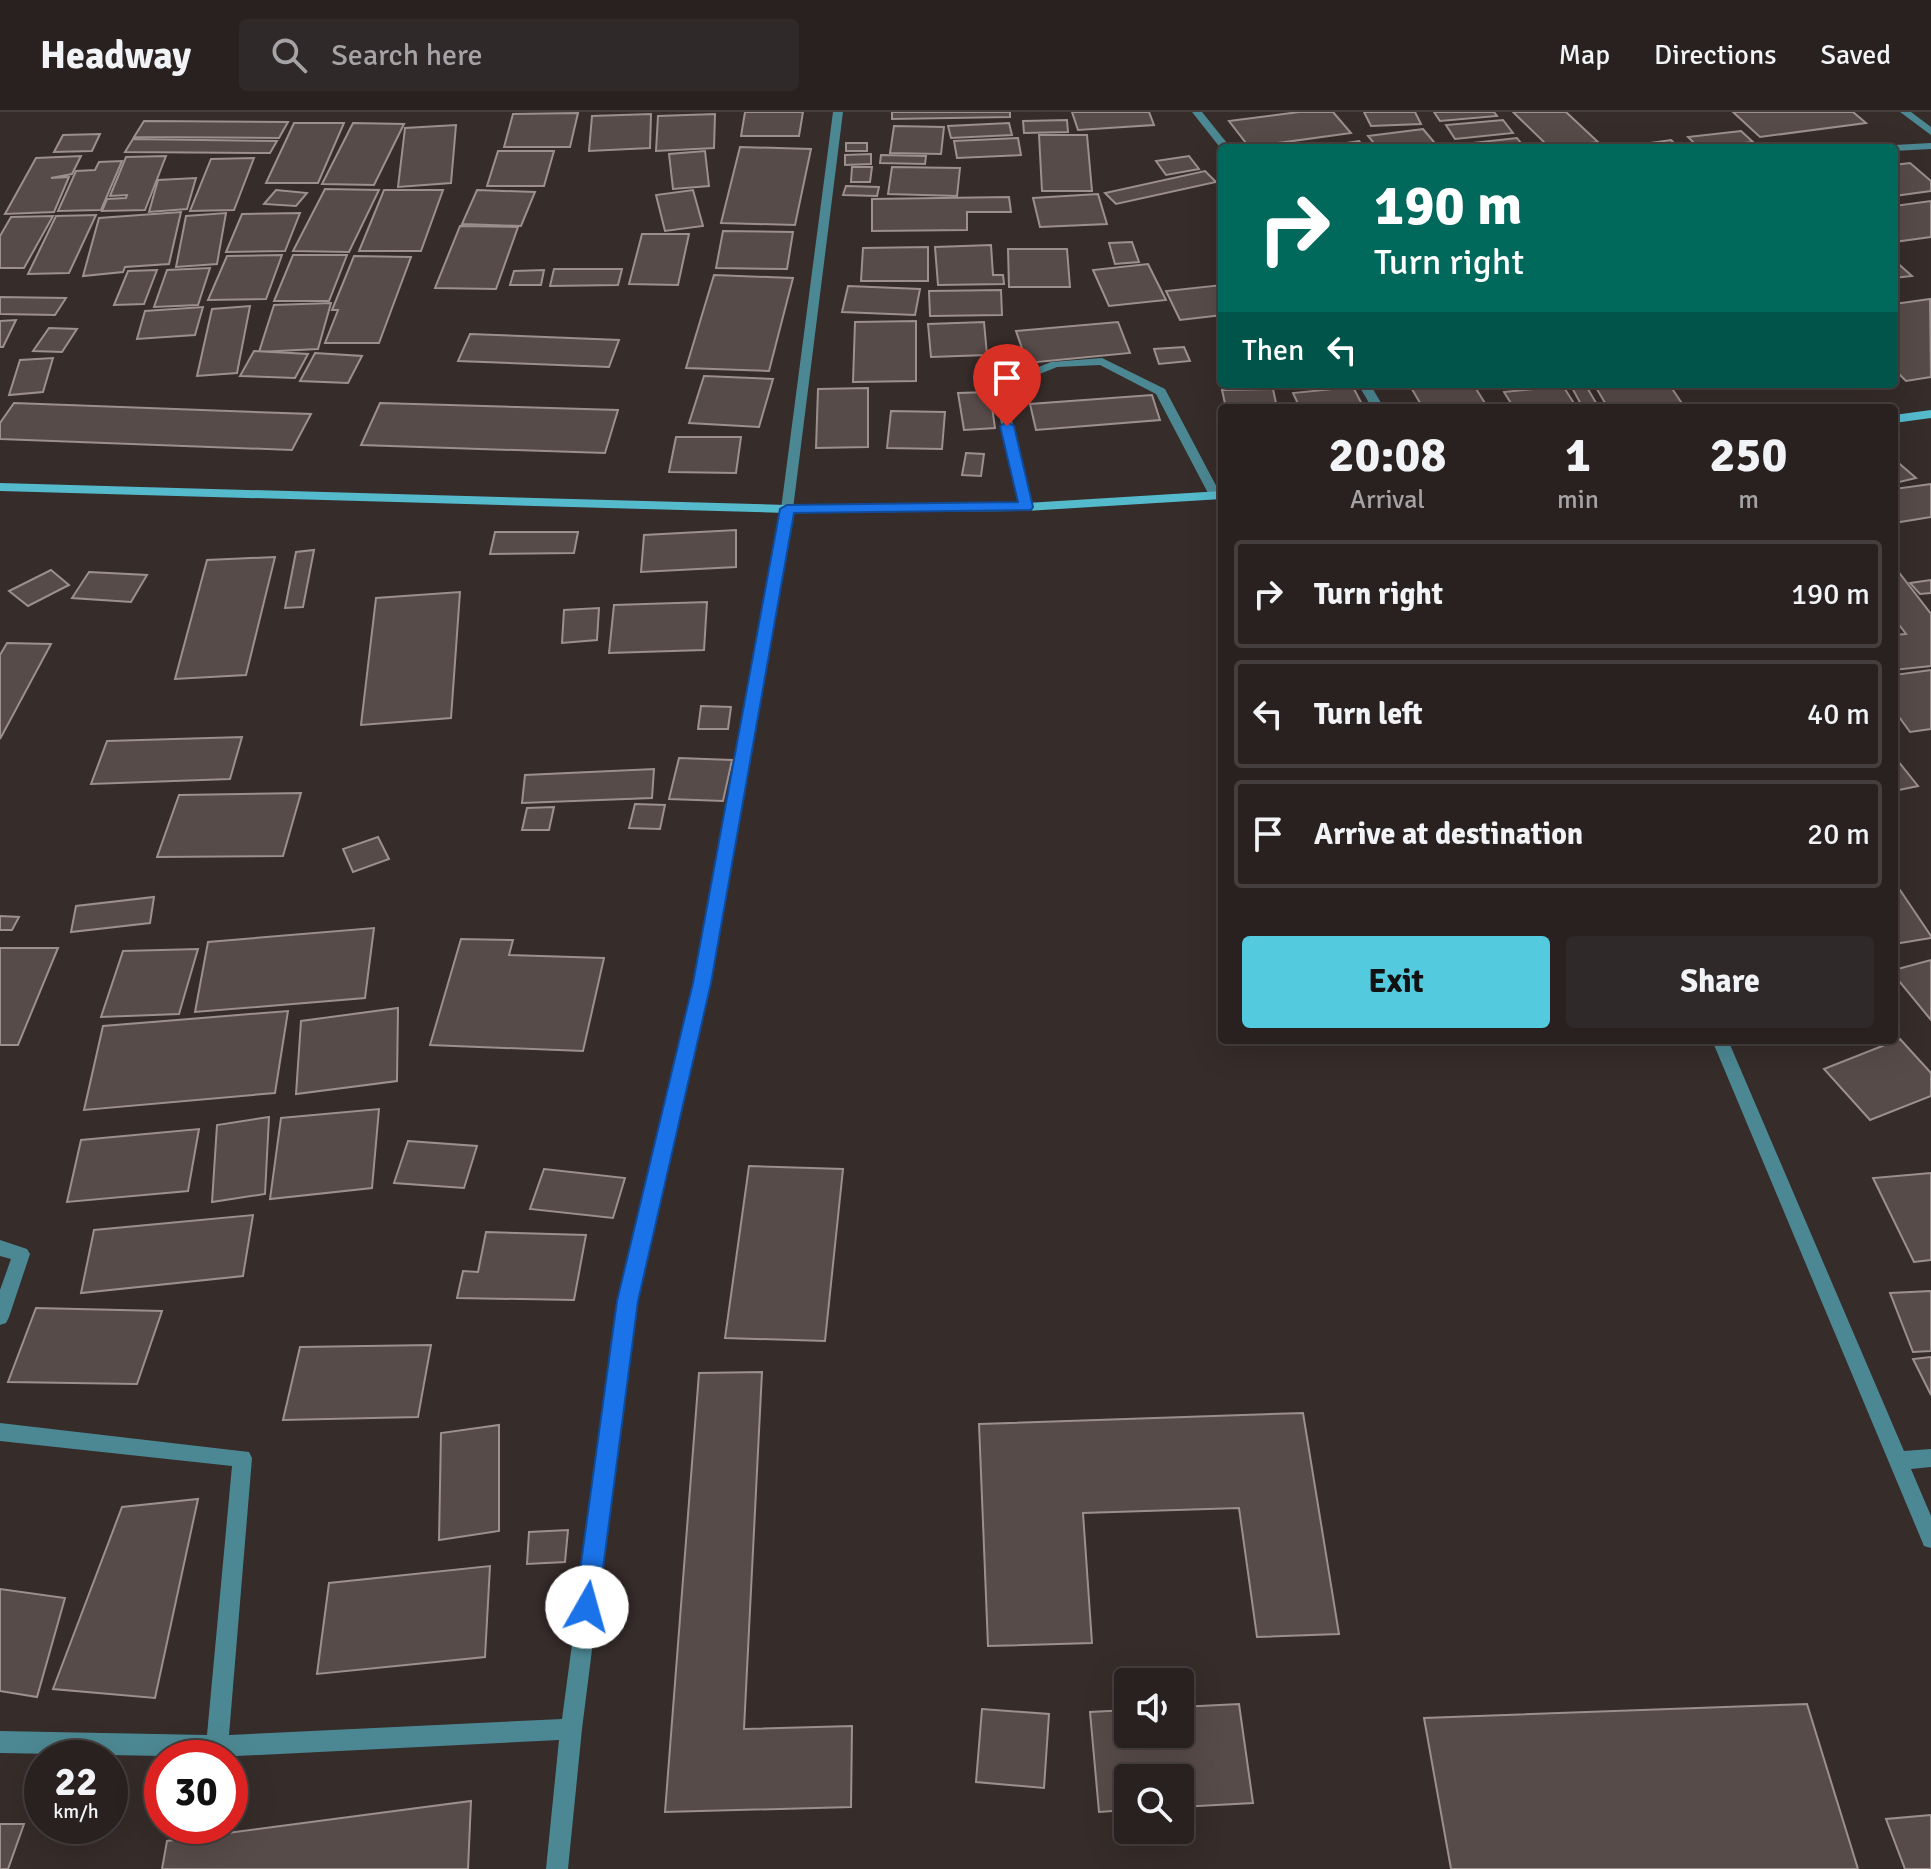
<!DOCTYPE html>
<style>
:root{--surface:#282120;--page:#302929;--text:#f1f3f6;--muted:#a5a3a5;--line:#443e3e;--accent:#54cade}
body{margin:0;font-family:Signika,sans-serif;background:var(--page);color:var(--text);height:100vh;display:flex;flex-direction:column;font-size:30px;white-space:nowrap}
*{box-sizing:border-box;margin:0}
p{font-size:26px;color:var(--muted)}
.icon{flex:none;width:44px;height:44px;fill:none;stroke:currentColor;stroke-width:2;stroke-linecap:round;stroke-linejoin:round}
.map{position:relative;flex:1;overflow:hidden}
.drawer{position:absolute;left:1218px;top:292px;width:680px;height:640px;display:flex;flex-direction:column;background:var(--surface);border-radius:8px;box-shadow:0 8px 32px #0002,0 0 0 2px var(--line)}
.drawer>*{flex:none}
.hud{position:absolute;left:1218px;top:32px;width:680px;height:244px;border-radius:8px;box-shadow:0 8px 32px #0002,0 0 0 2px var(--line);background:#00695c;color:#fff;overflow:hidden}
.controls{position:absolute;left:1114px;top:1556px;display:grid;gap:16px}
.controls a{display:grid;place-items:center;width:80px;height:80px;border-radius:8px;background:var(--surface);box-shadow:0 8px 32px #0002,0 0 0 2px var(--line);font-size:40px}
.speed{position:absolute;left:24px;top:1628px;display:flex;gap:16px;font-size:40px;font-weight:700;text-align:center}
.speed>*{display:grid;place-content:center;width:104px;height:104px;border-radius:50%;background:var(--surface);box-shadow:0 8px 32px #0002,0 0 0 2px var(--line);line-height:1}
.speed small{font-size:20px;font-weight:400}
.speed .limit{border:12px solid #d22;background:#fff;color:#111}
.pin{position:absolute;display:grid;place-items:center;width:68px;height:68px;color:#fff;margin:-82px -34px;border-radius:50% 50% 50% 0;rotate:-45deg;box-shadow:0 0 8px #0007}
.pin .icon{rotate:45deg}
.me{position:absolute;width:88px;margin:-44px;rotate:7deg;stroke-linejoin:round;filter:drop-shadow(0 0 6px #0008)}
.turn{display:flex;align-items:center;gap:28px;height:168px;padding:0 24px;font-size:36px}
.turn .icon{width:104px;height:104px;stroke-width:2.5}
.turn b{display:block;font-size:56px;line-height:68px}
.then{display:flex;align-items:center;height:76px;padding:0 24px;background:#0003;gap:16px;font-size:30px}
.eta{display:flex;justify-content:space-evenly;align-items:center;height:136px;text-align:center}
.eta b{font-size:48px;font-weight:700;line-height:56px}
.button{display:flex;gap:16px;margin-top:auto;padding:16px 24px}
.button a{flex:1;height:92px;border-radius:8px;background:var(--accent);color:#111;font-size:32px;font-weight:700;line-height:92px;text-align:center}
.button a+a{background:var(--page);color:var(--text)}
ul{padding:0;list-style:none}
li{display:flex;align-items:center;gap:24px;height:108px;margin:0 16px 12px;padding:0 8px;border:4px solid var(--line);border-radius:8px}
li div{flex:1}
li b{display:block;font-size:30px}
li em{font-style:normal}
header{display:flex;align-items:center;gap:48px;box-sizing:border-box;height:112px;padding:0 40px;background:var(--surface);border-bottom:2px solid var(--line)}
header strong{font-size:38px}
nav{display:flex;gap:44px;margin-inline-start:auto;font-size:28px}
.search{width:560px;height:72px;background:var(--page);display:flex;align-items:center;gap:20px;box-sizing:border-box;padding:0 28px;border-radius:8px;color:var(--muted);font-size:30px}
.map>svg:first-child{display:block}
.building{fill:#574b49;stroke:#9c8f8d;stroke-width:2}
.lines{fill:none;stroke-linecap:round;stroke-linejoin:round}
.lane{fill:#4c8893;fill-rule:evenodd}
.street{fill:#4c8893;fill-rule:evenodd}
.secondary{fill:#54bacc;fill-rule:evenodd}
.route{fill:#1a73e8;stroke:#114b97;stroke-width:2}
</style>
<header>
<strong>Headway</strong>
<div class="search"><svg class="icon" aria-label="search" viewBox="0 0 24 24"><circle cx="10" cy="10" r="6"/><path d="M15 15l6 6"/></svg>Search here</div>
<nav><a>Map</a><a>Directions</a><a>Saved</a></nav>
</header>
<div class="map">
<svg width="1931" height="1757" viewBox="0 0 1931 1757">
<rect width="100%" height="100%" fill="#362c2a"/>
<g class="building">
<polygon points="745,0 803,0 799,24 741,24"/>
<polygon points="892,0 1010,0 1010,5 892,7"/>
<polygon points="1072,0 1149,0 1154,13 1078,18"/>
<polygon points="1299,0 1333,0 1351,21 1249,35 1229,9"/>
<polygon points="1364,0 1415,0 1421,12 1371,14"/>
<polygon points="1434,0 1494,0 1497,4 1440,9"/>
<polygon points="1513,0 1566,0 1598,30 1550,36"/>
<polygon points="1733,0 1853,0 1866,11 1760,25"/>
<polygon points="578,1 570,35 504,35 513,2"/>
<polygon points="651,2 650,36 589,39 592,4"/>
<polygon points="715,2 714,36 656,39 658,4"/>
<polygon points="1067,8 1068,20 1024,21 1023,9"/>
<polygon points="1503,8 1513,21 1455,27 1446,13"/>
<polygon points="144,9 288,10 279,26 134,25"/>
<polygon points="294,11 344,11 318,71 266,71"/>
<polygon points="353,11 404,12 374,73 322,72"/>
<polygon points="1009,11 1012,23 951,26 948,14"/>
<polygon points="456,13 451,71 398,75 405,16"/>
<polygon points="894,14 944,15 941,42 890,41"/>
<polygon points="1423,17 1439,36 1378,36 1368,24"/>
<polygon points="1741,19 1753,30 1699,36 1688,25"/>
<polygon points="100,22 92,39 54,40 63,23"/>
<polygon points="1039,23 1087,23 1092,79 1042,79"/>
<polygon points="1018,26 1021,43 957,46 954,29"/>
<polygon points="1517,26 1525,36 1466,36 1463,32"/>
<polygon points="133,27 277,29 270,41 125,40"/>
<polygon points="1671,28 1679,36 1615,36"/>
<polygon points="1359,29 1365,36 1314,36"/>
<rect x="846" y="31" width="21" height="8"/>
<polygon points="740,35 811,37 795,113 721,111"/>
<polygon points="498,39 554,39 544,74 487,74"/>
<polygon points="705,39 709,74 673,77 669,42"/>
<polygon points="871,42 871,52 845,53 845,43"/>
<polygon points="881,43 926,44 925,52 880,51"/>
<polygon points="81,44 72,62 51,66 69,65 54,100 5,102 36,46"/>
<polygon points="166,44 145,98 102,99 107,87 126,86 127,83 110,84 126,45"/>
<polygon points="1189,44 1199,57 1166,63 1156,49"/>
<polygon points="254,46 234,98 190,99 211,47"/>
<polygon points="122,49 101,98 58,99 76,59 95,58 99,50"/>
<polygon points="1910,51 1931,69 1931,79 1894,84 1894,53"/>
<polygon points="852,55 872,55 870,70 851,70"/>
<polygon points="892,55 960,56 957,84 888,82"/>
<polygon points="1205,59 1216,70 1116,92 1105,81"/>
<polygon points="196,66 187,97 149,100 158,68"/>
<polygon points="846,74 879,75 877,84 843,83"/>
<polygon points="325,77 379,78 349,140 293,139"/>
<polygon points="276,78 307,81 296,94 264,92"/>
<polygon points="384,78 443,78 421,139 359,139"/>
<polygon points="477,78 535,80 521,114 462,112"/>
<polygon points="693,78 703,114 665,119 656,83"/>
<polygon points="1098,82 1107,112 1040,115 1033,86"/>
<polygon points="1009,85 1011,100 967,100 967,118 872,119 872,87"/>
<polygon points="1931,89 1931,125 1894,130 1894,94"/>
<polygon points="181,100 169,152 125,155 123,160 83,164 99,106"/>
<polygon points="226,101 217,152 176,155 186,104"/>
<polygon points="300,101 285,139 226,140 242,102"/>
<polygon points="96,103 69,161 28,162 56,104"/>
<polygon points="53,104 24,156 0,156 0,124 11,105"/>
<polygon points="460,114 518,115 496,177 435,176"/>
<polygon points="723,119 793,120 787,157 716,156"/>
<polygon points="642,122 689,122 678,173 629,172"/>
<polygon points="1132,130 1139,150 1115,152 1109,131"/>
<polygon points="991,133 993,163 1003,163 1004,172 938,173 935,135"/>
<polygon points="928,135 928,169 861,169 863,136"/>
<polygon points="1008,137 1067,137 1070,175 1009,175"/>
<polygon points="282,143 266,187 208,188 227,144"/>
<polygon points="293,143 347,143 329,189 274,189"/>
<polygon points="354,144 411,145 379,231 325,231 338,198 332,198"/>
<polygon points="1894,148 1912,164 1894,166"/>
<polygon points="1148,152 1166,188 1109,194 1093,158"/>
<polygon points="210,156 198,193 154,195 167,158"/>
<polygon points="554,157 622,157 618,173 550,174"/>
<polygon points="157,158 144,192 114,193 128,159"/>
<polygon points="544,158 541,173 510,173 514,159"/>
<polygon points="714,163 793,166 769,259 686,256"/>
<polygon points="1222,173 1222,203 1180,208 1166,179"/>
<polygon points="848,174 920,177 915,203 842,200"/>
<polygon points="1001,178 1002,203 930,204 929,179"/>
<polygon points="0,185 66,186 55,203 0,202"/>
<polygon points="1930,187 1931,265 1906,269 1894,257 1894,192"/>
<polygon points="331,191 318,237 259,240 274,193"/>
<polygon points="250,194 237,261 197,264 212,197"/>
<polygon points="203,195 195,223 137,227 145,199"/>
<polygon points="16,208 3,235 0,235 0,209"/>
<polygon points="916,209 916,269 853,270 855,210"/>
<polygon points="984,210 987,243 931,245 928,212"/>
<polygon points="1118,210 1130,241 1027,251 1016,219"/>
<polygon points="49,216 77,217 62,240 33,239"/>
<polygon points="470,222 619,228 609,255 458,249"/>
<polygon points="1184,235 1190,249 1159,252 1154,237"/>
<polygon points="254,239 308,242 295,266 240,264"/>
<polygon points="315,241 362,244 348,271 300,269"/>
<polygon points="53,246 43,280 9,283 20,248"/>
<polygon points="704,264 773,267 759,315 689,311"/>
<polygon points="1409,272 1473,272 1488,296 1423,296"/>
<polygon points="1570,272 1585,272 1599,296 1583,296"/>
<polygon points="1594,272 1669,272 1685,296 1608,296"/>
<polygon points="1563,274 1577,296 1514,296 1504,280"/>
<polygon points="1353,275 1364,296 1300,296 1293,281"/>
<polygon points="868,276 868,335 816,336 818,277"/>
<polygon points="1273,277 1277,296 1226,296 1222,278"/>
<polygon points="990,280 995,316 964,318 958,281"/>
<polygon points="1152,283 1160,308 1036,318 1030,292"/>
<polygon points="14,291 311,302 292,338 0,327 0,311"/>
<polygon points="380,291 618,298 605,341 361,333"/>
<polygon points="891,299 945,300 942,337 887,336"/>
<polygon points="676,325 741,325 736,361 669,360"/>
<polygon points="966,341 984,342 981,364 962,363"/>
<polygon points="1894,347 1916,366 1895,371"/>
<polygon points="1931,372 1931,405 1894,411 1894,377"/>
<polygon points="736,418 736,455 641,460 644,423"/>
<polygon points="495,420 578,420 574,441 490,442"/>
<polygon points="314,438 303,495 285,496 296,440"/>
<polygon points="275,445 246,563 175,567 207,448"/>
<polygon points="1894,454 1931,502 1931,554 1894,558 1894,523 1906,522 1894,506"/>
<polygon points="51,458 69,473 28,494 9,479"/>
<polygon points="89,460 147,463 131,490 72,486"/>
<polygon points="1931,468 1931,481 1920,482 1910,471"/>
<polygon points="460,480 451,606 361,613 376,486"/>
<polygon points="707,490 704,538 609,541 614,493"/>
<polygon points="599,496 597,528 562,531 564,498"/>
<polygon points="7,531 51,532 0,627 0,543"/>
<polygon points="1931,558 1931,617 1910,620 1894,598 1894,563"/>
<polygon points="701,594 731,595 728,617 698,617"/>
<polygon points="242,625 230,667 91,672 107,629"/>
<polygon points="1894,644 1918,674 1894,679"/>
<polygon points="679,646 732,648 723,689 669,687"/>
<polygon points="654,657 652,686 522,691 525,663"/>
<polygon points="301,681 283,744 157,745 179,683"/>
<polygon points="635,692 665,693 660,717 629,716"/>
<polygon points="554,695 549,718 522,718 527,696"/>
<polygon points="378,725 389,747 353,760 343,737"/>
<polygon points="1900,778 1931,824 1931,826 1894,832 1894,779"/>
<polygon points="154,785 150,811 71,820 76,794"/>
<polygon points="0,804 19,805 12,818 0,818"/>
<polygon points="374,816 365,886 195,900 208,830"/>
<polygon points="461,827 513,828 509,843 604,846 583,939 430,933"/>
<polygon points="0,836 58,836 18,933 0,933"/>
<polygon points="198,837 179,902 101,905 123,839"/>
<polygon points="1931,848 1931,908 1894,863 1894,858"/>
<polygon points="398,896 397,969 296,982 301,909"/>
<polygon points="288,899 275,981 84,998 103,914"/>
<polygon points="1900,927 1931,961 1931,984 1870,1008 1824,957"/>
<polygon points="379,997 372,1076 270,1087 281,1006"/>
<polygon points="269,1005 265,1082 212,1090 217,1013"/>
<polygon points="199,1017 188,1079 67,1090 81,1028"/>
<polygon points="408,1029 477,1034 464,1076 394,1071"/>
<polygon points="749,1054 843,1057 825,1229 725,1226"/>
<polygon points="544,1057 625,1066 613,1106 530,1097"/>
<polygon points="1931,1061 1931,1148 1914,1150 1873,1066"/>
<polygon points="253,1103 243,1164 81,1181 94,1118"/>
<polygon points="486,1120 586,1123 574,1188 457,1186 463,1159 478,1160"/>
<polygon points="1931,1179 1931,1239 1913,1240 1890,1181"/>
<polygon points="36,1196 162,1199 137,1272 8,1270"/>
<polygon points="431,1233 418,1305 283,1308 300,1235"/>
<polygon points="1931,1245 1931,1283 1913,1247"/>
<polygon points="762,1260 744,1617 852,1614 851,1695 665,1700 699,1261"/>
<polygon points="1303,1301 1339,1522 1257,1525 1239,1396 1083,1401 1092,1531 988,1534 979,1312"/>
<polygon points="499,1313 499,1419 439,1428 441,1321"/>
<polygon points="198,1387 155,1586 53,1577 122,1395"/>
<polygon points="568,1418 565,1450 527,1452 529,1420"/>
<polygon points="490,1454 485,1545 317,1562 329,1471"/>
<polygon points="0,1477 65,1486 37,1585 0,1579"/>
<polygon points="1239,1592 1253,1691 1180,1695 1180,1666 1128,1666 1128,1698 1099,1700 1090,1600 1128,1598 1128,1622 1180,1622 1180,1595"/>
<polygon points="1807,1592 1858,1757 1451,1757 1424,1606"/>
<polygon points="982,1597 1049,1602 1044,1676 976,1670"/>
<polygon points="471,1689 468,1757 162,1757 167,1729"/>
<polygon points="1931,1703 1931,1757 1905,1757 1886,1707"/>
<polygon points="0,1712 24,1712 8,1757 0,1757"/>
</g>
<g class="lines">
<polygon class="lane" points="1102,246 1165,277 1221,383 1219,386 1215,387 1209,383 1156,282 1100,253 1057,255 1020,270 1007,287 1032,395 1026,399 1022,398 995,287 1012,266 1051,250"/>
<g class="street">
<polygon points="833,0 843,0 793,397 710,871 636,1189 582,1617 568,1757 546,1757 559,1628 217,1645 0,1641 0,1619 207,1623 232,1354 0,1329 0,1311 249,1340 252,1346 229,1623 562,1607 618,1189 694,871 781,397"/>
<polygon points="1192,0 1202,0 1231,36 1222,38"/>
<polygon points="1900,0 1911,0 1931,15 1931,23"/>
<polygon points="1931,31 1931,37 1894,39 1894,36 1889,36 1894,33"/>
<polygon points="1358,272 1370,272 1384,296 1372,296"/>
<polygon points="1712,928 1728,928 1904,1339 1931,1337 1931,1355 1911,1357 1931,1404 1931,1436 1924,1434"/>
<polygon points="0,1128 27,1137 30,1142 9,1205 6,1211 0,1213 0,1178 11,1147 0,1144"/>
</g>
<g class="secondary">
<polygon points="1931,298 1931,306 1894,311 1894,303"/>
<polygon points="0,371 787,393 1026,391 1222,379 1222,387 1026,399 787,401 0,379"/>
</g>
</g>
<polygon class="route" points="1007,310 1014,314 1033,395 1031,398 794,401 711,871 638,1189 598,1495 595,1503 587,1506 579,1503 575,1495 617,1189 693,871 780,397 787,393 1018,390 1000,314"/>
</svg>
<div class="controls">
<a><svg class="icon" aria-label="sound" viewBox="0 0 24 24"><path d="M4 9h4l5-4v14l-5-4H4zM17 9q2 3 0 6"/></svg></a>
<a><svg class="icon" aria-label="search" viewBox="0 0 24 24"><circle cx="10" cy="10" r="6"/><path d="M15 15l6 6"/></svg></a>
</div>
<div class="speed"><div>22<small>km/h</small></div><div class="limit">30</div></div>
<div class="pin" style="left:1007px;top:314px;background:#d93025"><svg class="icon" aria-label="arrive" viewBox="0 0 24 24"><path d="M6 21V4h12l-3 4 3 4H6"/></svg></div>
<svg class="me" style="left:587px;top:1495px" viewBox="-20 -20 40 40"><circle r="19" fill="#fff"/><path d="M0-13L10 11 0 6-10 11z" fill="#1a73e8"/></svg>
<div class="hud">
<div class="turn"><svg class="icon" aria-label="right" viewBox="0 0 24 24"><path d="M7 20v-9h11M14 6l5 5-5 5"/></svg><div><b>190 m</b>Turn right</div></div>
<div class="then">Then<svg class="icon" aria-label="left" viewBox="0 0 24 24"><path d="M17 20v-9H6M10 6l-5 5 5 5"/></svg></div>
</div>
<section class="drawer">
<div class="eta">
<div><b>20:08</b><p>Arrival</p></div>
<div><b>1</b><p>min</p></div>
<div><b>250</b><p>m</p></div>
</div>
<ul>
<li><svg class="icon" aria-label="right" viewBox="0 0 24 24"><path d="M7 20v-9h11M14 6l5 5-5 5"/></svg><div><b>Turn right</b></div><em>190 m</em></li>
<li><svg class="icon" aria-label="left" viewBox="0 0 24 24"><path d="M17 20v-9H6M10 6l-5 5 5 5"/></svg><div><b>Turn left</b></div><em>40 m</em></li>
<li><svg class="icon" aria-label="arrive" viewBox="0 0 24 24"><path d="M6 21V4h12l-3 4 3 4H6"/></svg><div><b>Arrive at destination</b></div><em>20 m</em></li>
</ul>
<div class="button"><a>Exit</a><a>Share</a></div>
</section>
</div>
